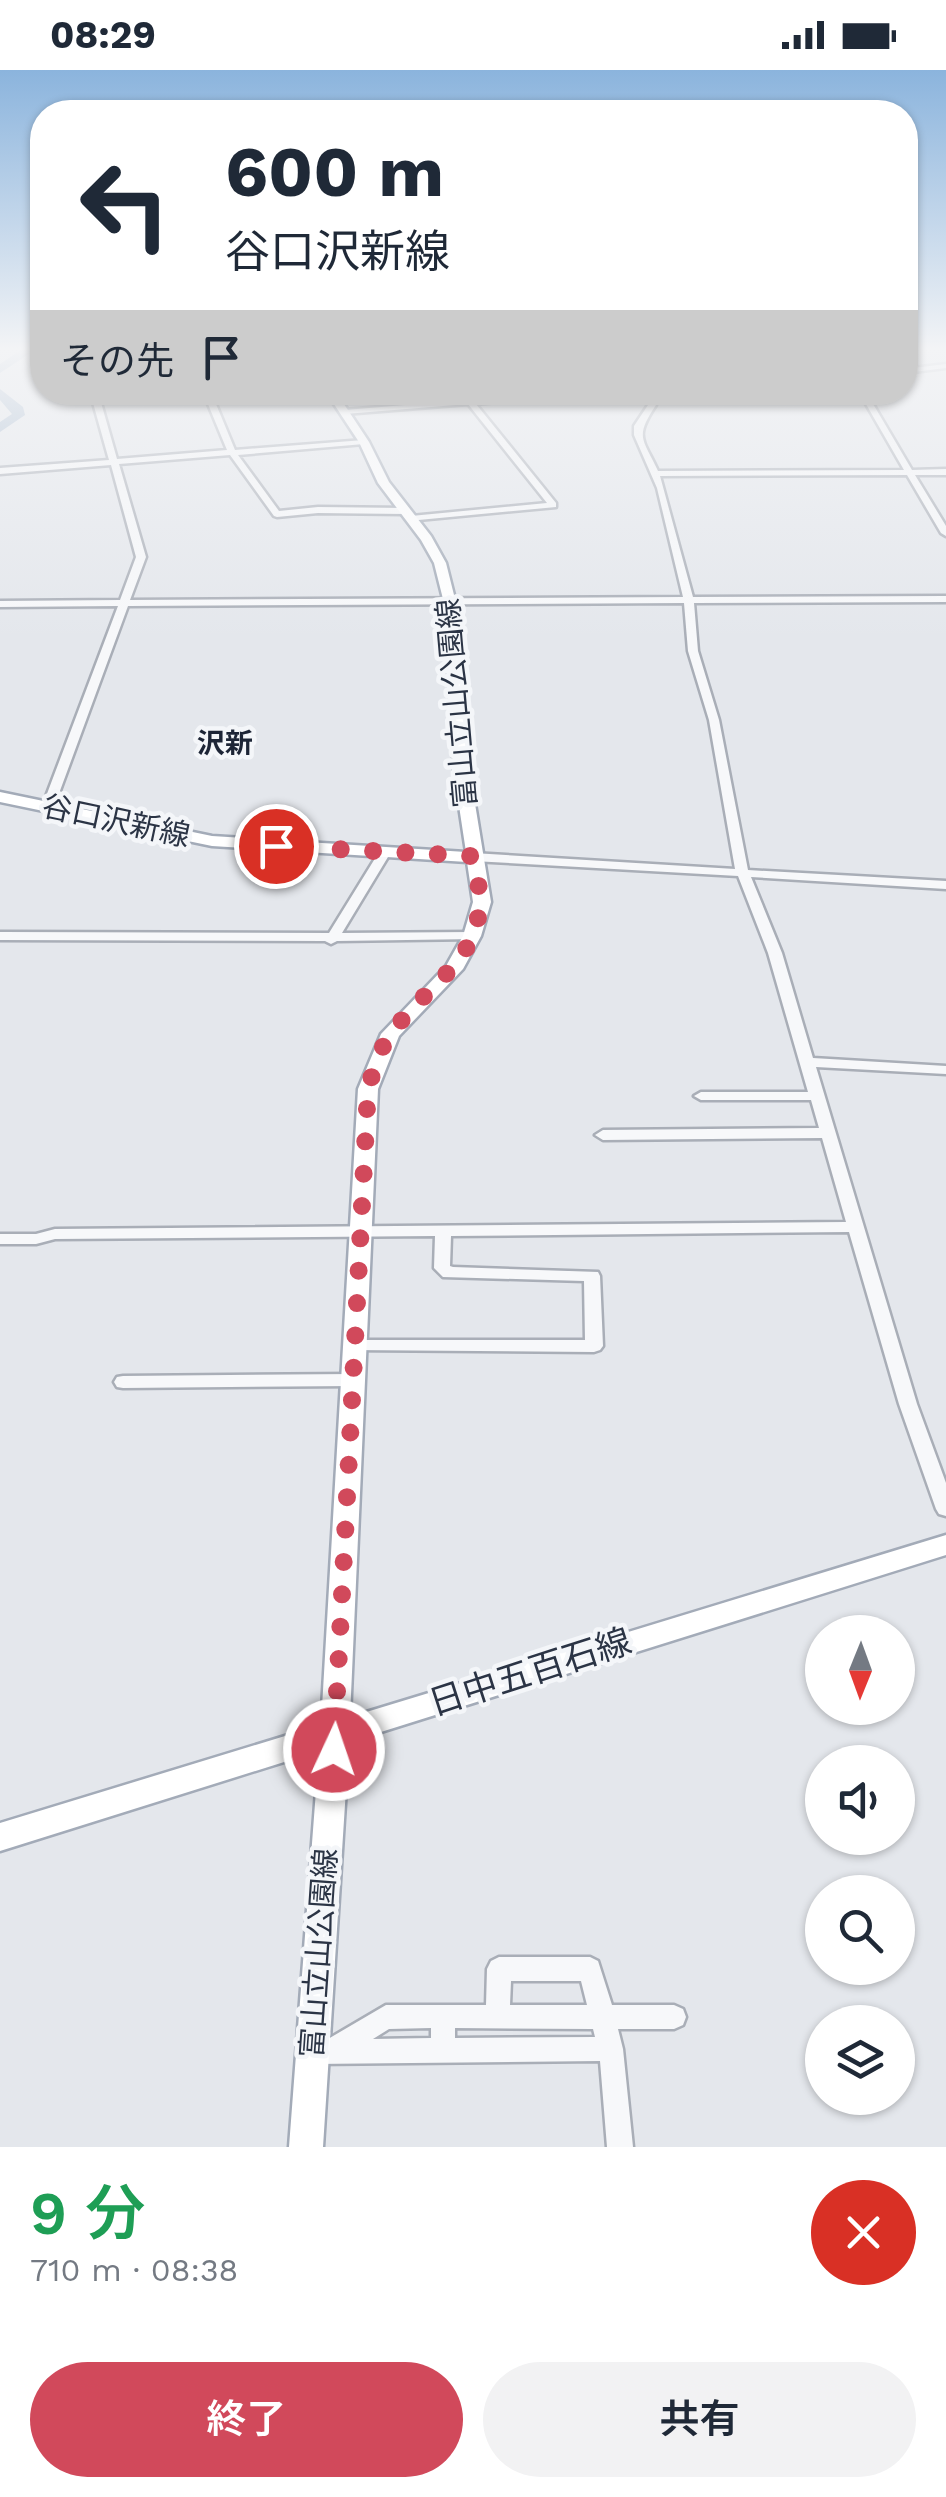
<!DOCTYPE html>
<html lang="ja">
<meta charset="utf-8">
<style>
:root{--surface:#fff;--page:#f2f2f3;--text:#1f2937;--muted:#747a83;--accent:#d1495b}
body{margin:0;font-family:"Work Sans","Noto Sans JP",sans-serif;background:var(--page);color:var(--text);height:100vh;display:flex;flex-direction:column;font-size:38px;white-space:nowrap}
*{box-sizing:border-box;margin:0}
p{font-size:32px;color:var(--muted)}
.icon{flex:none;width:55px;height:55px;fill:none;stroke:currentColor;stroke-width:2;stroke-linecap:round;stroke-linejoin:round}
.map{position:relative;height:2077px;overflow:hidden}
.side{display:flex;flex-direction:column;background:var(--surface);flex:1}
.side>*{flex:none}
.top-card{position:absolute;left:30px;top:30px;width:888px;height:305px;border-radius:40px;box-shadow:0 2px 8px #0004;background:#fff;color:var(--text);overflow:hidden}
.needle{width:65px;rotate:181deg}
.buttons{position:absolute;left:805px;top:1545px;display:grid;gap:20px}
.buttons a{display:grid;place-items:center;width:110px;height:110px;border-radius:50%;background:var(--surface);box-shadow:0 2px 8px #0004;font-size:50px}
.pin{position:absolute;display:grid;place-items:center;width:85px;height:85px;color:#fff;margin:-42px;border:5px solid #fff;border-radius:50%;box-shadow:0 2px 10px #0007}
.me{position:absolute;width:110px;margin:-55px;rotate:3deg;stroke-linejoin:round;filter:drop-shadow(0 0 8px #0008)}
.turn{display:flex;align-items:center;gap:35px;height:210px;padding:0 30px;font-size:45px}
.turn .icon{width:130px;height:130px;stroke-width:2.5}
.turn b{display:block;font-size:70px;line-height:85px}
.then{display:flex;align-items:center;height:95px;padding:0 30px;background:#0003;gap:20px;font-size:38px}
.round{display:grid;place-items:center;flex:none;width:105px;height:105px;border-radius:52px;background:var(--page)}
.head{display:flex;align-items:center;justify-content:space-between;height:170px;padding:0 30px}
h1{font-size:60px;font-weight:600;line-height:75px;color:#1e9e55}
.button{display:flex;gap:20px;margin-top:auto;padding:20px 30px}
.button a{flex:1;height:115px;border-radius:60px;background:var(--accent);color:#fff;font-size:40px;font-weight:600;line-height:115px;text-align:center}
.button a+a{background:var(--page);color:var(--text)}
.status{display:flex;justify-content:space-between;align-items:center;height:70px;padding:0 50px;background:var(--surface);direction:ltr}
.status svg{height:28px;fill:currentColor}
.map>svg:first-child{display:block}
.lines{fill:none;stroke-linecap:round;stroke-linejoin:round}
.river{fill:#9fb4cc;fill-rule:evenodd}
.minor-casing{stroke:#a9aeb7;stroke-width:5}
.major-casing{stroke:#a3abb8;stroke-width:5}
.minor{fill:#f7f8fa;fill-rule:evenodd}
.major{fill:#fff;fill-rule:evenodd}
.route{stroke:#d1495b;stroke-width:18;stroke-dasharray:0 32.4}
.labels{text-anchor:middle;stroke-width:9;stroke-linejoin:round;paint-order:stroke}
.far-neighbourhood-label{font-size:28px;font-weight:bold;fill:#1d2536;stroke:#f4f6f9}
.street-label{font-size:30px;fill:#2b3445;stroke:#f4f6f9}
.near-street-label{font-size:35px;fill:#2b3445;stroke:#f4f6f9}
</style>
<div class="status"><b>08:29</b><svg viewBox="0 0 49 12"><path d="M0 12V9h3v3zM5 12V6h3v6zM10 12V3h3v9zM15 12V0h3v12zM26 1h20v11H26zM47 4h2v5h-2z"/></svg></div>
<div class="map">
<svg width="946" height="2077" viewBox="0 0 946 2077">
<rect width="100%" height="100%" fill="#e4e7ec"/>
<g class="lines">
<g class="river">
<polygon points="24,278 38,278 0,303 0,294"/>
<polygon points="0,319 23,337 25,345 0,362 0,352 12,344 0,330"/>
</g>
<g class="minor-casing">
<g id="minor">
<polygon points="946,294 946,298 905,303 905,299"/>
<path d="M90 322H98L117 389 227 380 203 322H211L235 380 364 370 368 372 364 374 238 385 279 441 318 437 405 438 409 441 405 444 318 443 277 447 274 446 230 385 119 394 146 487 130 530 683 527 657 418 634 365V356L648 335 641 322H648L656 335C634 368 643 368 658 401L904 400 859 322H866L912 400 946 399V405H915L946 456V466L941 463 907 405 660 406 693 527 946 526V532L694 533 698 581 719 650 748 800 946 811V819L751 807 782 883 813 988 946 996V1004L816 997 917 1334 946 1413V1446L939 1444 936 1439 899 1334 849 1162 451 1166 450 1196 453 1197 598 1202 600 1206 603 1276 600 1280 594 1282 350 1280 347 1276 350 1272 356 1270H585L584 1211 443 1207 434 1198 435 1166 55 1169 36 1174H0V1164H36L55 1159 846 1152 822 1068 603 1070 595 1065 603 1060 819 1058 811 1030H701L694 1026 701 1022H808L768 883 738 806 473 791 467 787 473 783 735 799 709 650 688 581 684 533 128 536 54 737 52 740H44L42 737 118 536 0 537V531L120 530 136 487 111 395 0 404V398L109 390Z"/>
<polygon points="459,322 466,322 472,330 561,322 599,322 476,334 556,433 556,437 408,451 407,449 411,446 547,433 468,334 345,344 341,342 345,340 465,330"/>
<polygon points="385,778 391,782 342,863 472,862 477,863 479,866 477,869 337,871 331,874 325,871 0,870 0,862 329,863 379,782"/>
<polygon points="354,1304 360,1305 363,1310 360,1315 354,1316 123,1318 117,1317 114,1312 117,1307 123,1306"/>
<path d="M499 1887H590L598 1891 612 1935H674L683 1939 686 1947 683 1955 674 1959H618L623 1979 633 2077H607L600 1991 313 1994 304 1991 301 1982 304 1973 313 1970 328 1969 386 1935H486L487 1899 491 1891ZM511 1911H581L587 1935H510ZM431 1958V1968L373 1969 389 1959ZM455 1958 593 1959 595 1967 455 1968Z"/>
</g>
</g>
<g class="major-casing">
<polygon id="major" points="326,322 336,322 369,372 389,412 431,466 446,493 456,533 470,703 491,832 481,866 463,899 399,966 378,1019 350,1647 946,1465 946,1485 349,1672 323,2077 289,2077 319,1681 0,1781 0,1753 321,1655 358,1019 381,964 446,896 463,866 473,832 467,792 212,776 0,732 0,722 212,766 466,782 454,703 444,533 434,493 421,470 378,413 359,372"/>
</g>
<use href="#minor" class="minor"/>
<use href="#major" class="major"/>
</g>
<linearGradient id="sky" x2="0" y2="1"><stop stop-color="#8bb4dd"/><stop offset="0.49" stop-color="#f3f4f6"/><stop offset="1" stop-color="#f3f4f6" stop-opacity="0"/></linearGradient>
<rect width="946" height="569" fill="url(#sky)"/>
<g class="lines">
<path class="route" d="M276 776 472 786C501 881 440 900 392 962 380 977 374 1000 368 1018L334 1680"/>
</g>
<g class="labels">
<g class="far-neighbourhood-label">
<text x="225" y="683">沢新</text>
</g>
<g class="street-label">
<text transform="translate(457 633) rotate(-95)" y="10">富山立山公園線</text>
<text transform="translate(116 751) rotate(12)" y="10">谷口沢新線</text>
<text transform="translate(319 1883) rotate(-86)" y="10">富山立山公園線</text>
</g>
<g class="near-street-label">
<text transform="translate(530 1602) rotate(-18)" y="12">日中五百石線</text>
</g>
</g>
</svg>
<div class="buttons">
<a><svg class="needle" viewBox="-14 -14 28 28"><path d="M0-13l5 13h-10z" fill="#e53935"/><path d="M0 13l5-13h-10z" fill="#747a83"/></svg></a>
<a><svg class="icon" aria-label="sound" viewBox="0 0 24 24"><path d="M4 9h4l5-4v14l-5-4H4zM17 9q2 3 0 6"/></svg></a>
<a><svg class="icon" aria-label="search" viewBox="0 0 24 24"><circle cx="10" cy="10" r="6"/><path d="M15 15l6 6"/></svg></a>
<a><svg class="icon" aria-label="layers" viewBox="0 0 24 24"><path d="M12 4l9 5-9 5-9-5zM3 14l9 5 9-5"/></svg></a>
</div>
<div class="pin" style="left:276px;top:776px;background:#d93025"><svg class="icon" aria-label="arrive" viewBox="0 0 24 24"><path d="M6 21V4h12l-3 4 3 4H6"/></svg></div>
<svg class="me" style="left:334px;top:1680px" viewBox="-20 -20 40 40"><circle r="17" fill="#d1495b" stroke="#fff" stroke-width="3"/><path d="M0-11L8 9 0 5-8 9z" fill="#fff"/></svg>
<div class="top-card">
<div class="turn"><svg class="icon" aria-label="left" viewBox="0 0 24 24"><path d="M17 20v-9H6M10 6l-5 5 5 5"/></svg><div><b>600 m</b>谷口沢新線</div></div>
<div class="then">その先<svg class="icon" aria-label="arrive" viewBox="0 0 24 24"><path d="M6 21V4h12l-3 4 3 4H6"/></svg></div>
</div>
</div>
<section class="side">
<div class="head"><div><h1>9 分</h1><p>710 m · 08:38</p></div><a class="round" style="background:#d93025;color:#fff"><svg class="icon" aria-label="close" viewBox="0 0 24 24"><path d="M6 6l12 12M18 6L6 18"/></svg></a></div>
<div class="button"><a>終了</a><a>共有</a></div>
</section>
